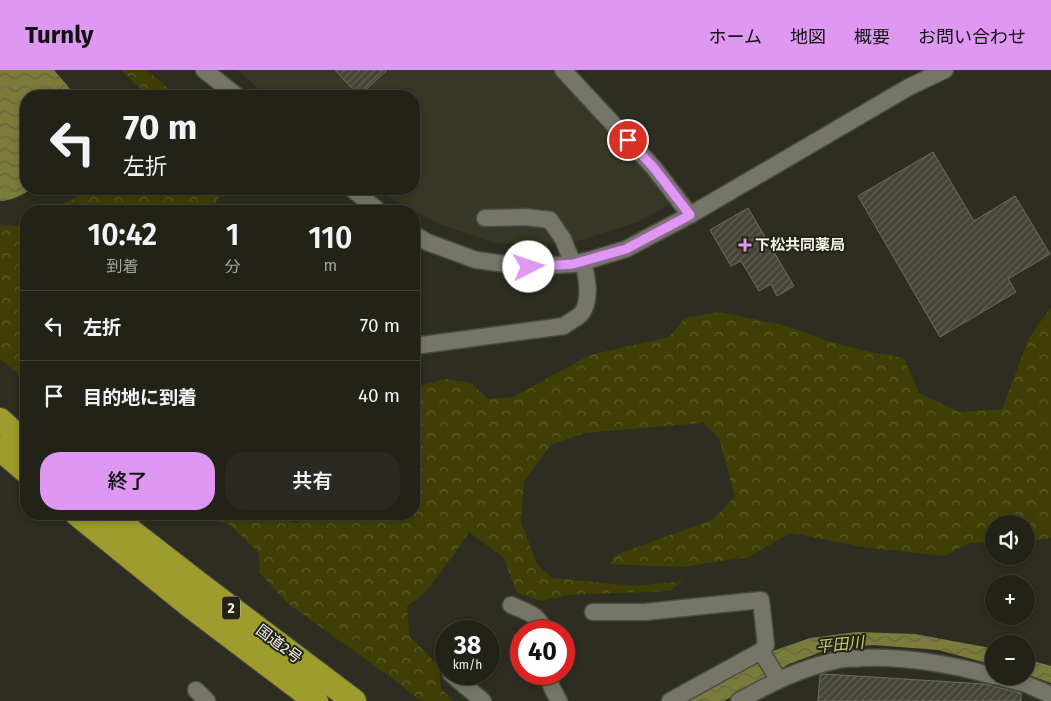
<!DOCTYPE html>
<html lang="ja">
<meta charset="utf-8">
<style>
:root{--surface:#222219;--page:#2a2a22;--text:#f1f3f6;--muted:#a2a4a2;--line:#3f3f38;--accent:#de98f2}
body{margin:0;font-family:"Fira Sans","Noto Sans JP",sans-serif;background:var(--page);color:var(--text);height:100vh;display:flex;flex-direction:column;font-size:19px;white-space:nowrap}
*{box-sizing:border-box;margin:0}
p{font-size:16px;color:var(--muted)}
.icon{flex:none;width:28px;height:28px;fill:none;stroke:currentColor;stroke-width:2;stroke-linecap:round;stroke-linejoin:round}
.map{position:relative;flex:1;overflow:hidden}
.panel{position:absolute;left:20px;top:135px;width:400px;height:315px;display:flex;flex-direction:column;background:var(--surface);border-radius:20px;box-shadow:0 2px 8px #0003,0 0 0 1px var(--line)}
.panel>*{flex:none}
.top-card{position:absolute;left:20px;top:20px;width:400px;height:105px;border-radius:20px;box-shadow:0 2px 8px #0003,0 0 0 1px var(--line);background:#222219;color:var(--text);overflow:hidden}
.tools{position:absolute;left:985px;top:445px;display:grid;gap:10px}
.tools a{display:grid;place-items:center;width:50px;height:50px;border-radius:50%;background:var(--surface);box-shadow:0 2px 8px #0003,0 0 0 1px var(--line);font-size:25px}
.speed{position:absolute;left:435px;top:550px;display:flex;gap:10px;font-size:25px;font-weight:700;text-align:center}
.speed>*{display:grid;place-content:center;width:65px;height:65px;border-radius:50%;background:var(--surface);box-shadow:0 2px 8px #0003,0 0 0 1px var(--line);line-height:1}
.speed small{font-size:12px;font-weight:400}
.speed .limit{border:8px solid #d22;background:#fff;color:#111}
.pin{position:absolute;display:grid;place-items:center;width:42px;height:42px;color:#fff;margin:-21px;border:2px solid #fff;border-radius:50%;box-shadow:0 1px 5px #0007}
.me{position:absolute;width:55px;margin:-28px;rotate:86deg;stroke-linejoin:round;filter:drop-shadow(0 0 4px #0008)}
.turn{display:flex;align-items:center;gap:18px;height:105px;padding:0 20px;font-size:22px}
.turn .icon{width:65px;height:65px;stroke-width:2.5}
.turn b{display:block;font-size:35px;line-height:42px}
.eta{display:flex;justify-content:space-evenly;align-items:center;height:85px;text-align:center}
.eta b{font-size:30px;font-weight:600;line-height:35px}
.cta{display:flex;gap:10px;margin-top:auto;padding:10px 20px}
.cta a{flex:1;height:58px;border-radius:20px;background:var(--accent);color:#111;font-size:20px;font-weight:600;line-height:58px;text-align:center}
.cta a+a{background:var(--page);color:var(--text)}
ul{padding:0;list-style:none}
li{display:flex;align-items:center;gap:15px;height:70px;padding:0 20px;border-top:1px solid var(--line)}
li div{flex:1}
li b{display:block;font-size:19px}
li em{font-style:normal}
header{display:flex;align-items:center;gap:30px;box-sizing:border-box;height:70px;padding:0 25px;background:var(--accent);color:#111}
header strong{font-size:24px}
nav{display:flex;gap:28px;margin-inline-start:auto;font-size:18px}
.map>svg:first-child{display:block}
.built{fill:#363724}
.forest{fill:url(#forest-crowns)}
.water{fill:url(#water-waves)}
.building{fill:url(#building-hatch);stroke:#6e6e60}
.lines{fill:none;stroke-linecap:round;stroke-linejoin:round}
.minor-casing{stroke:#4b4c40;stroke-width:19}
.highway-casing{stroke:#4b4c40;stroke-width:26}
.minor{stroke:#767668;stroke-width:16}
.highway{stroke:#9d9c2d;stroke-width:24}
.route-casing{stroke:#90639d;stroke-width:12}
.route{stroke:#de98f2;stroke-width:9}
.poi-dot{fill:#de98f2;stroke:#232417;stroke-width:2}
.labels{text-anchor:middle;stroke-width:4;stroke-linejoin:round;paint-order:stroke}
.shield{fill:#232417;stroke:#b6b6ad;stroke-width:1}
.shield-label{font-size:14px;font-weight:bold;fill:#f5f5ed}
.poi-label{font-size:15px;font-weight:bold;fill:#f5f5ed;stroke:#232417;text-anchor:start}
.street-label{font-size:15px;fill:#f5f5ed;stroke:#232417}
.water-label{font-size:16px;font-style:italic;fill:#cece73;stroke:#232417}
</style>
<header>
<strong>Turnly</strong>
<nav><a>ホーム</a><a>地図</a><a>概要</a><a>お問い合わせ</a></nav>
</header>
<div class="map">
<svg width="1051" height="631" viewBox="0 0 1051 631">
<defs>
<pattern id="forest-crowns" width="20" height="18" patternUnits="userSpaceOnUse" patternTransform="scale(1.25)"><rect width="20" height="18" fill="#3f3f05"/><path d="M2 6a3 3 0 1 1 6 0M12 15a3 3 0 1 1 6 0" fill="none" stroke="#5b5b2a"/></pattern>
<pattern id="water-waves" width="16" height="10" patternUnits="userSpaceOnUse" patternTransform="scale(1.25)"><rect width="16" height="10" fill="#7b7b3c"/><path d="M0 5q4-4 8 0t8 0" fill="none" stroke="#656541"/></pattern>
<pattern id="building-hatch" width="6" height="6" patternUnits="userSpaceOnUse" patternTransform="scale(1.25)"><rect width="6" height="6" fill="#444537"/><path d="M-1 1l2-2M0 6l6-6M5 7l2-2" fill="none" stroke="#606054"/></pattern>
</defs>
<rect width="100%" height="100%" fill="#2d2d21"/>
<polygon class="built" points="237,0 573,0 687,125 638,152 581,170 539,176 495,173 439,154 392,129 379,119 414,119 414,26 267,26"/>
<g class="forest">
<polygon points="121,0 147,0 177,26 146,26 146,24"/>
<polygon points="90,119 223,119 212,141 49,141 83,124"/>
<polygon points="26,153 26,310 0,289 0,155 21,156"/>
<polygon points="1051,237 1051,468 1026,471 1026,454 994,454 994,472 969,473 945,486 868,478 791,463 748,487 682,497 609,494 615,485 712,450 735,427 719,368 703,353 584,363 551,375 524,411 521,452 537,494 552,508 634,516 683,511 670,521 567,525 542,531 517,523 503,487 469,462 453,486 424,524 407,536 409,565 439,597 441,618 453,631 421,631 393,609 287,533 260,503 259,483 230,455 197,444 272,444 296,453 319,444 414,444 414,317 447,309 471,313 488,329 513,327 590,285 669,267 685,248 719,242 783,255 831,272 870,282 904,288 919,323 959,342 1002,339 1029,268"/>
</g>
<g class="water">
<path d="M0 0H54L72 21 74 26H26V119H31C22 125 11 131 0 131Z"/>
<polygon points="857,562 915,564 985,577 994,579 994,595 938,580 874,575 832,578 789,594 724,631 683,631 773,581 810,568"/>
<polygon points="1026,589 1051,596 1051,613 1026,604"/>
</g>
<g class="building">
<polygon points="335,0 387,0 359,26"/>
<polygon points="933,82 974,151 1015,126 1050,184 1008,209 1016,222 940,267 858,126"/>
<polygon points="748,138 794,216 777,226 771,214 759,221 741,191 731,196 710,160"/>
<polygon points="824,604 984,614 1021,623 1021,631 818,631 820,605"/>
</g>
<g class="lines">
<g class="minor-casing">
<g id="minor">
<polyline points="204,0 237,26"/>
<polyline points="563,0 654,98 690,145"/>
<polyline points="352,119 379,141"/>
<polyline points="485,148 526,147 550,150 563,169 573,194"/>
<polyline points="414,164 427,172 476,190 529,197 573,194 593,189 626,179 690,145 909,17 945,0"/>
<path d="M414 276 564 256C569 252 577 248 581 244 592 230 587 207 583 192"/>
<path d="M511 535C524 541 542 545 543 561"/>
<polyline points="593,542 645,542 761,530 766,575 761,581 670,631"/>
<polyline points="761,581 778,609"/>
<polyline points="451,604 483,631"/>
<polyline points="547,604 552,618 559,631"/>
<polyline points="996,606 1026,614 1051,625"/>
<polyline points="196,620 207,631"/>
<path d="M739 631C771 613 801 598 838 590 845 588 853 589 861 588 906 586 950 594 994 606"/>
</g>
</g>
<g class="highway-casing">
<g id="highway">
<polyline points="0,350 26,374"/>
<polyline points="0,379 26,401"/>
<polyline points="77,444 189,535 316,631"/>
<polyline points="109,444 203,517 354,631"/>
</g>
</g>
<use href="#minor" class="minor"/>
<use href="#highway" class="highway"/>
</g>
<g class="lines">
<g class="route-casing">
<polyline id="route" points="529,197 573,194 626,179 690,145 654,98 628,70"/>
</g>
<use href="#route" class="route"/>
</g>
<path class="poi-dot" d="M742.5 167.5h5v5h5v5h-5v5h-5v-5h-5v-5h5z"/>
<g class="labels">
<rect class="shield" x="222" y="526.5" width="18" height="23" rx="4"/>
<g class="shield-label">
<text x="231" y="543">2</text>
</g>
<g class="poi-label">
<text x="755" y="180">下松共同薬局</text>
</g>
<g class="street-label">
<text transform="translate(279 574) rotate(37)" y="5">国道2号</text>
</g>
<g class="water-label">
<text transform="translate(840 574) rotate(-6)" y="6">平田川</text>
</g>
</g>
</svg>
<div class="tools">
<a><svg class="icon" aria-label="sound" viewBox="0 0 24 24"><path d="M4 9h4l5-4v14l-5-4H4zM17 9q2 3 0 6"/></svg></a>
<a>+</a>
<a>−</a>
</div>
<div class="speed"><div>38<small>km/h</small></div><div class="limit">40</div></div>
<div class="pin" style="left:628px;top:70px;background:#d93025"><svg class="icon" aria-label="arrive" viewBox="0 0 24 24"><path d="M6 21V4h12l-3 4 3 4H6"/></svg></div>
<svg class="me" style="left:529px;top:197px" viewBox="-20 -20 40 40"><circle r="19" fill="#fff"/><path d="M0-13L10 11 0 6-10 11z" fill="#de98f2"/></svg>
<div class="top-card">
<div class="turn"><svg class="icon" aria-label="left" viewBox="0 0 24 24"><path d="M17 20v-9H6M10 6l-5 5 5 5"/></svg><div><b>70 m</b>左折</div></div>
</div>
<section class="panel">
<div class="eta">
<div><b>10:42</b><p>到着</p></div>
<div><b>1</b><p>分</p></div>
<div><b>110</b><p>m</p></div>
</div>
<ul>
<li><svg class="icon" aria-label="left" viewBox="0 0 24 24"><path d="M17 20v-9H6M10 6l-5 5 5 5"/></svg><div><b>左折</b></div><em>70 m</em></li>
<li><svg class="icon" aria-label="arrive" viewBox="0 0 24 24"><path d="M6 21V4h12l-3 4 3 4H6"/></svg><div><b>目的地に到着</b></div><em>40 m</em></li>
</ul>
<div class="cta"><a>終了</a><a>共有</a></div>
</section>
</div>
